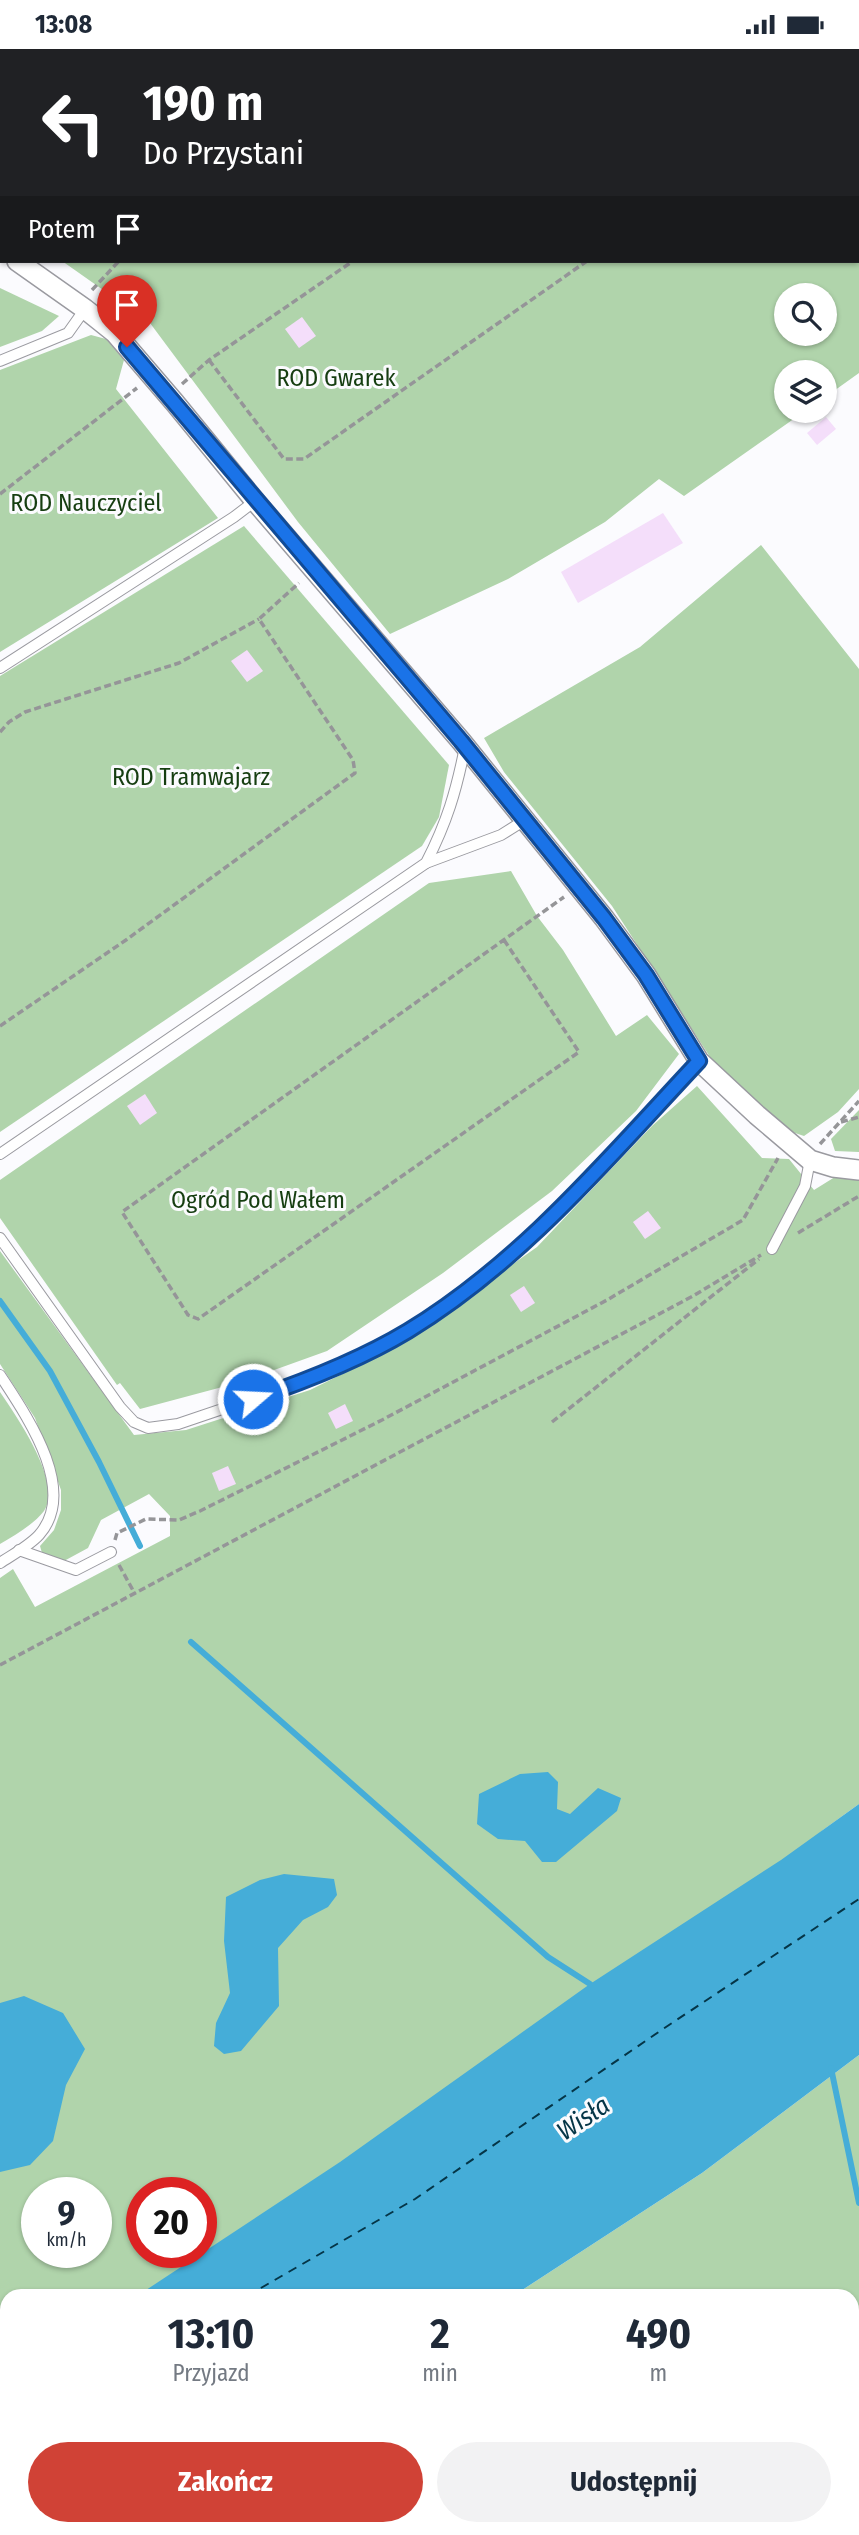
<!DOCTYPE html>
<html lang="pl">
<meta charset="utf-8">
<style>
:root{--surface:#fff;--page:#f2f2f3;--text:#1f2937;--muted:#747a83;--accent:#d04236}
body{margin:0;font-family:"Fira Sans Condensed",sans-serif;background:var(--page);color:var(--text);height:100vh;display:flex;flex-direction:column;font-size:26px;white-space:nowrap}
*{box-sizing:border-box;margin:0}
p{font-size:23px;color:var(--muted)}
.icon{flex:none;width:38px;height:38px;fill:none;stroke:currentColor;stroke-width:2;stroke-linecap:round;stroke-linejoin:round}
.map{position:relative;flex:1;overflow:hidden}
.panel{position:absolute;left:0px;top:2240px;width:859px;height:247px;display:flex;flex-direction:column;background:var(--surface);border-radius:21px 21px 0 0;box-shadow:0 2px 5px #0004}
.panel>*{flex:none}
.hud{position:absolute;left:0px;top:0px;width:859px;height:214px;box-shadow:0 2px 5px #0004;background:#202124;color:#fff;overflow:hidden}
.controls{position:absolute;left:774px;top:234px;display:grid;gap:14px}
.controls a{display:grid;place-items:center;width:63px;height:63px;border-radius:50%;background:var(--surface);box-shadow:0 2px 5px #0004;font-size:35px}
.speed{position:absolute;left:21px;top:2128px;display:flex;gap:14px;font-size:35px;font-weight:700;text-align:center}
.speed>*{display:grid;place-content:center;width:91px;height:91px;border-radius:50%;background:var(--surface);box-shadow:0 2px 5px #0004;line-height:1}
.speed small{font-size:18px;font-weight:400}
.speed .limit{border:10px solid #d22;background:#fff;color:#111}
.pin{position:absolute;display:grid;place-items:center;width:60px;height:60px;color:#fff;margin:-72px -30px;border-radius:50% 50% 50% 0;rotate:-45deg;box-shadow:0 0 7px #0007}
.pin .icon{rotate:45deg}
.me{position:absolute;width:77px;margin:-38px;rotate:71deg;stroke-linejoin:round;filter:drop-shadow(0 0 5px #0008)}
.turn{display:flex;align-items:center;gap:24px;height:147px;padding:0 28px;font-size:32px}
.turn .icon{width:91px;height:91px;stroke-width:2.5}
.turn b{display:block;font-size:49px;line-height:60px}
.then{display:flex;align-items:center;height:66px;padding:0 28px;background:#0003;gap:14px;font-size:26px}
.eta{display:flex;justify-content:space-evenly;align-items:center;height:119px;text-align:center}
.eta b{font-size:42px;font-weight:700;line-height:49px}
.primary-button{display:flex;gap:14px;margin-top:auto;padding:14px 28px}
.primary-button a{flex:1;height:80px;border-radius:42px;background:var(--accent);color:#fff;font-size:28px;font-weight:700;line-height:80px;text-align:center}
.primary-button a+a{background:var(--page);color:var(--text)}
.status{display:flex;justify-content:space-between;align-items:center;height:49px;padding:0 35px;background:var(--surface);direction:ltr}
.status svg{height:19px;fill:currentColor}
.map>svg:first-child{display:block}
.green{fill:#b0d4ab;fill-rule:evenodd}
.water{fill:#45add8}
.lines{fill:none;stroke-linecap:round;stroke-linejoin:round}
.stream{stroke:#45add8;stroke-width:6}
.ferry{stroke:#053547;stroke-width:2;stroke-dasharray:9 7;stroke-linecap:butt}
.building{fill:#f4defa}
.service-casing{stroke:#9a9aa0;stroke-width:12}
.minor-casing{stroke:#9a9aa0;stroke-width:22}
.path{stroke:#959598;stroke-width:3.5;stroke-dasharray:7 3.5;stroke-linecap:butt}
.service{stroke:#fff;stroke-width:10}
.minor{stroke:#fff;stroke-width:19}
.route-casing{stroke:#114b97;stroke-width:18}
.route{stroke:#1a73e8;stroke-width:12}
.labels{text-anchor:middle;stroke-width:6;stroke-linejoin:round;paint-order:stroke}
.park-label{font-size:24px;fill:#163e11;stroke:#fbfbfe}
.water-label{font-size:26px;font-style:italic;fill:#053547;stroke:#fbfbfe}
</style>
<div class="status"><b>13:08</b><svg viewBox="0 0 49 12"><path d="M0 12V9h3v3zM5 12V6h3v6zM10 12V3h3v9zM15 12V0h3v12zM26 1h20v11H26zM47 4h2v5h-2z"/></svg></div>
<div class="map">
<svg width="859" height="2486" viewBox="0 0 859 2486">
<rect width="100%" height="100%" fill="#fbfbfe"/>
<g class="green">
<polygon points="0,0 247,0 2,2 1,174"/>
<path d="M280 0H859V324L824 349V324H786V362H805L684 447 659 430 605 473 508 530 390 585 298 473 150 274 62 212H858V2H278ZM786 247H824V285H786Z"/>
<polygon points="0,239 59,267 42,282 0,298"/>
<polygon points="91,286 106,290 124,311 116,340 218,469 0,603 0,321"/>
<polygon points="244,477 449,716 439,768 422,797 0,1083 0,627"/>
<polygon points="761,496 859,620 859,1040 838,1063 804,1087 789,1082 712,1011 612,857 504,723 484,689 640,598"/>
<polygon points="511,822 537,867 563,901 616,987 647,966 679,1005 636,1062 552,1142 443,1224 327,1302 241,1333 140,1360 120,1334 117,1336 0,1169 0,1131 429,834"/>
<path d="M697 1037 762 1109 789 1110 814 1141 859 1113V1755L823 1781 800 1804 156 2247H7V2330L0 2334V1529L13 1520 35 1558 170 1487V1467L149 1445 101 1471 88 1499 64 1512 42 1504 40 1497 54 1481 61 1461V1441L35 1369 0 1315V1202L134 1386 186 1381 310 1341 391 1301 537 1198 652 1077ZM37 2144H96V2203H37ZM142 2144H201V2203H142Z"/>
<polygon points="859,1061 859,1103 835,1102 831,1090"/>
<path d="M0 1343C16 1367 63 1433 44 1462 33 1476 15 1486 0 1495Z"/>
<polygon points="859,2006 859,2462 852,2464 852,2247 513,2247 702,2124"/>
<polygon points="133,2480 809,2480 791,2486 122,2486"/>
</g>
<g class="water">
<polygon points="548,1723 558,1733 557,1760 570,1765 598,1739 621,1749 617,1762 556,1813 542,1813 525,1792 498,1790 477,1775 479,1745 520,1725"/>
<polygon points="859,1755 859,2006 702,2124 513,2247 137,2247 340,2113 590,1935 781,1811"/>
<polygon points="284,1825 334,1830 337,1846 328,1858 303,1871 278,1899 279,1957 241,2002 224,2005 214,1997 216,1974 230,1944 224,1892 226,1848 260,1831"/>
<polygon points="24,1947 63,1964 85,2000 66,2036 53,2092 30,2116 0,2123 0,1954"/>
<polygon points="7,2330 7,2480 133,2480 122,2486 0,2486 0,2334"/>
</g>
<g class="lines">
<g class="stream">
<polyline points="0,1252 50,1322 99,1413 140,1497"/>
<polyline points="191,1593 548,1908 590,1935"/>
<polyline points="831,2019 859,2154"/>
<polyline points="147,2480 148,2486"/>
</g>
<g class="ferry">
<polyline points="247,2247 415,2150 663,1980 859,1850"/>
<polyline points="0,2390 7,2386"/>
</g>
</g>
<g class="building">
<polygon points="302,268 316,287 299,299 285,280"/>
<polygon points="826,368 836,380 817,396 807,384"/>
<polygon points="663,464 683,494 578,554 561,523"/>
<polygon points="247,601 263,622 247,633 231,612"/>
<polygon points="145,1045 157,1064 140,1076 127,1057"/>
<polygon points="648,1162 661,1179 645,1190 633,1173"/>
<polygon points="524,1237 535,1254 521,1263 510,1246"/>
<polygon points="345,1355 353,1372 336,1380 328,1364"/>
<polygon points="228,1417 236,1435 219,1442 212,1424"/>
</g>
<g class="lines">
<g class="service-casing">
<g id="service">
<polyline points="263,2 266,0"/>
<polyline points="0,312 68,284 85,260"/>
<polyline points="0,619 234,468 255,452"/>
<polyline points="426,814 501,786 525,771"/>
<path d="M0 1105 426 814C447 773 456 743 465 698"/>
<polyline points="0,1189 120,1358 134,1373 148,1379 178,1375 302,1333 408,1282 496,1219 541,1178 613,1107 648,1066 699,1012"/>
<polyline points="772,1200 805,1137 810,1111"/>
<path d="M0 1326C26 1366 79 1441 39 1486 29 1497 12 1506 0 1514"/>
<polyline points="19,1501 76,1521 111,1503"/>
</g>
</g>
<g class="minor-casing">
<g id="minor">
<polyline points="0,201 2,202"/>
<polyline points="17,212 85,260 115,284 175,354 255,452 461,692 604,869 646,926 699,1012 757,1066 810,1111 833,1118 859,1121"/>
</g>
</g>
<g class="path">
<polyline points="117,2 117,0"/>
<polyline points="151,2 154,0"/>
<polyline points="406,2 408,0"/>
<polyline points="652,2 655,0"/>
<polyline points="0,87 2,89"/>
<polyline points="92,241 119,212"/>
<polyline points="209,311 284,410 304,410 587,212"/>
<polyline points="182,335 209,311 353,212"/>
<polyline points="0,445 137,339"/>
<polyline points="0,683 9,673 25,663 179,614 259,570"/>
<polyline points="504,891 579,1003 198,1270 188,1266 122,1163 564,848"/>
<polyline points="0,977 126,891 355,724 353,711 259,570 299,534"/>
<polyline points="841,1073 859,1068"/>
<polyline points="820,1095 859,1052"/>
<polyline points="798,1184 859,1147"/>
<polyline points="552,1373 759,1210"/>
<polyline points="115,1491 117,1484 146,1470 179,1471 200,1462 382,1371 607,1251 743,1171 778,1109"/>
<polyline points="119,1516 135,1545"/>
<polyline points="0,1616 693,1247 761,1206"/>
<polyline points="852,2381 859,2378"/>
<polyline points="688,2486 698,2480"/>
</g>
<use href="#service" class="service"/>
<use href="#minor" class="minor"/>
</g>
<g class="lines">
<g class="route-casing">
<path id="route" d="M127 298 461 692 604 869 646 926 699 1012C608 1109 523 1212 408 1282 360 1311 306 1332 253 1350"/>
</g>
<use href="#route" class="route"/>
</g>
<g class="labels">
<g class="park-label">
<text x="336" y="337">ROD Gwarek</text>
<text x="86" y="462">ROD Nauczyciel</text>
<text x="191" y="736">ROD Tramwajarz</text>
<text x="258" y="1159">Ogród Pod Wałem</text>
</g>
<g class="water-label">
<text transform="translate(583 2069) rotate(-34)" y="9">Wisła</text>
</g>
</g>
</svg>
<div class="controls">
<a><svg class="icon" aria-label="search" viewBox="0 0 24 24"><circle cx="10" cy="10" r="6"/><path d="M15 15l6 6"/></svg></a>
<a><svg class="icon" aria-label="layers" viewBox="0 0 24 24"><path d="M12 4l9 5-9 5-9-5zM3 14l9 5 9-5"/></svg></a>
</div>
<div class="speed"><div>9<small>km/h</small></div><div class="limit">20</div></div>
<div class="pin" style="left:127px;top:298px;background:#d93025"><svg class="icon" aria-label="arrive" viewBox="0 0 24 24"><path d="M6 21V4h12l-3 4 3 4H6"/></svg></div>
<svg class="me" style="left:253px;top:1350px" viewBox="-20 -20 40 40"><circle r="17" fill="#1a73e8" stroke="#fff" stroke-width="3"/><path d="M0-11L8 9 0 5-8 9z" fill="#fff"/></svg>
<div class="hud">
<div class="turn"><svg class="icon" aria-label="left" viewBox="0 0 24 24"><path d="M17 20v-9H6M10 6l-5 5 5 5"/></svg><div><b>190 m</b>Do Przystani</div></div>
<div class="then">Potem<svg class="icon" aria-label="arrive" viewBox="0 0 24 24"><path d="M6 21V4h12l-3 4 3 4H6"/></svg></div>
</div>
<section class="panel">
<div class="eta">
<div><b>13:10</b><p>Przyjazd</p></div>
<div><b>2</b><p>min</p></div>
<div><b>490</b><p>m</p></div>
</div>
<div class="primary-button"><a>Zakończ</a><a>Udostępnij</a></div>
</section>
</div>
